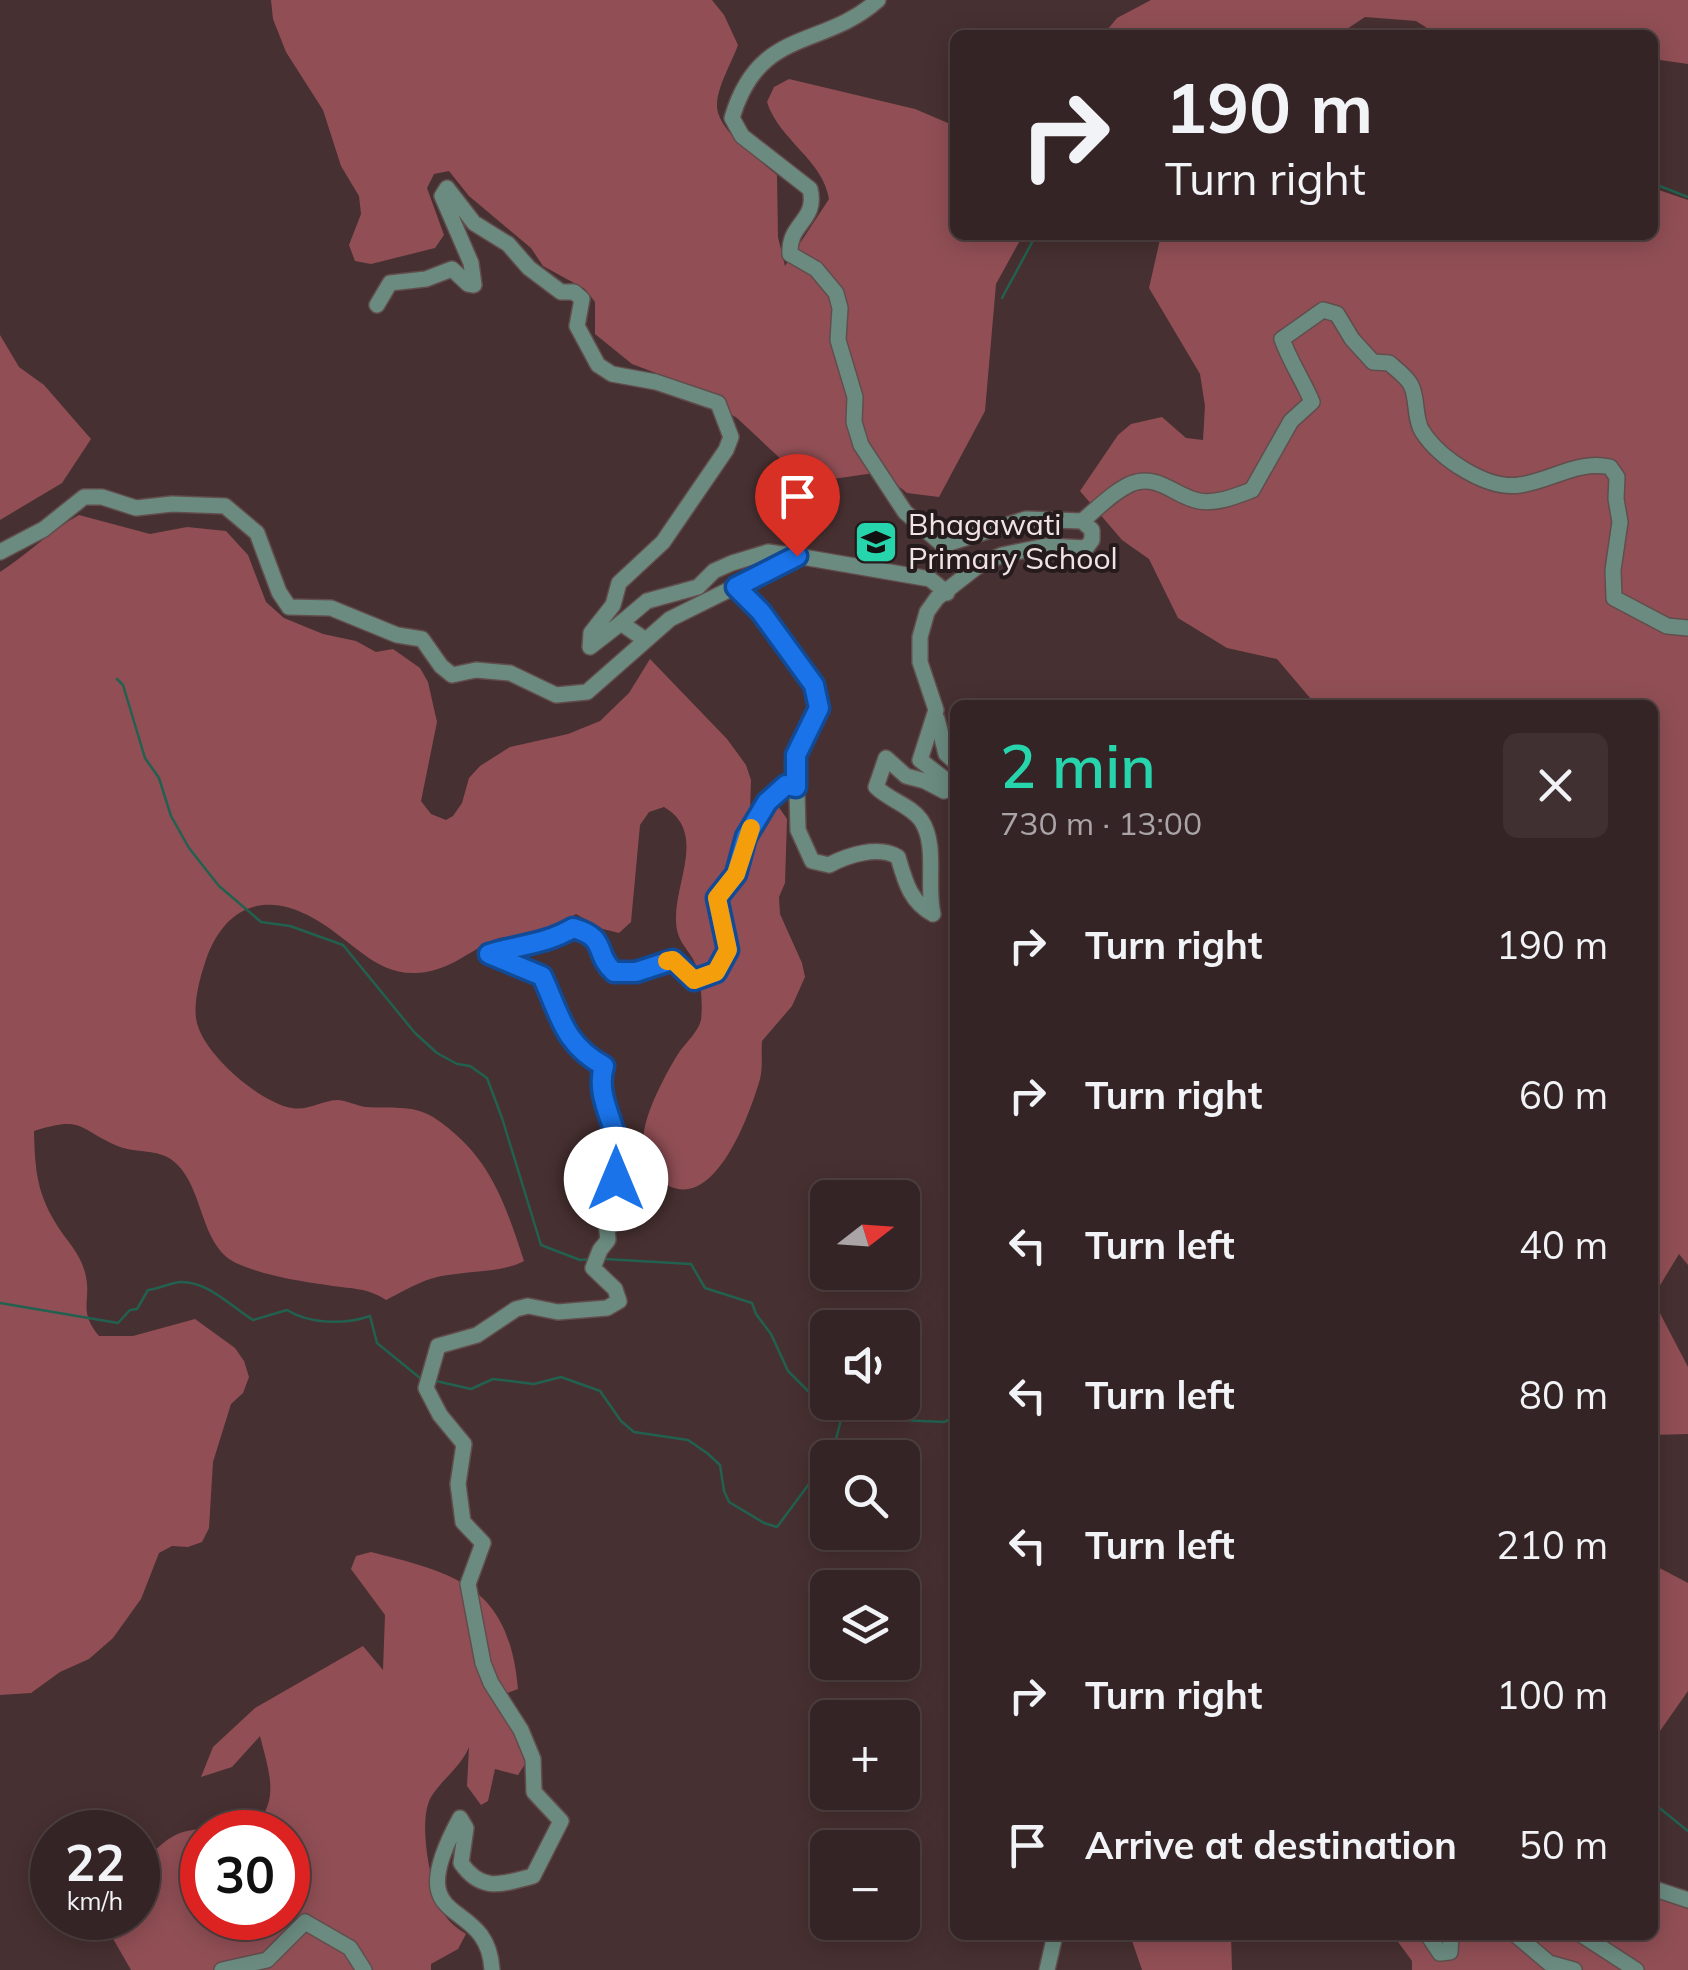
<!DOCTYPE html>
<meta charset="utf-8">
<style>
:root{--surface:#352425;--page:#403032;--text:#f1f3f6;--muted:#aaa4a7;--line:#4f4142;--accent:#27d5ad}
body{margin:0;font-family:Mulish,sans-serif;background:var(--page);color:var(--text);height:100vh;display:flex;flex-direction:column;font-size:38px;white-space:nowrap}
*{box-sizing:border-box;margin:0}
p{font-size:32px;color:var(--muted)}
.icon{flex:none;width:55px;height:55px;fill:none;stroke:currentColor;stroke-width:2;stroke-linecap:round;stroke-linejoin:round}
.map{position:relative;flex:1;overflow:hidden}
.details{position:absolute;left:950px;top:700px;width:708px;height:1240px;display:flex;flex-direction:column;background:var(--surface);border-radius:15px;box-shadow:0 5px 25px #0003,0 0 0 2px var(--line)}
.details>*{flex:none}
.top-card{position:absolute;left:950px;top:30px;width:708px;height:210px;border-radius:15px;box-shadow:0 5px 25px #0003,0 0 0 2px var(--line);background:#352425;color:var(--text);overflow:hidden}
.needle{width:65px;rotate:73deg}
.buttons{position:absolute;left:810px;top:1180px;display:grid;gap:20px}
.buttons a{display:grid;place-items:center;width:110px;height:110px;border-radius:15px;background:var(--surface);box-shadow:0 5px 25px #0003,0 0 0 2px var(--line);font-size:50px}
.speed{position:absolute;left:30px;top:1810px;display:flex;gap:20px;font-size:50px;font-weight:700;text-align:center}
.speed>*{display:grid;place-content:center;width:130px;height:130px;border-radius:50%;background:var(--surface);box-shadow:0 5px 25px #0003,0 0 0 2px var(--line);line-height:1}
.speed small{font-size:25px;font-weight:400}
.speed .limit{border:15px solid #d22;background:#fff;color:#111}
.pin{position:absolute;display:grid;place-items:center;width:85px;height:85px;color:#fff;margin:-102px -42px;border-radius:50% 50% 50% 0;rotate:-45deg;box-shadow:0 0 10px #0007}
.pin .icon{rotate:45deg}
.me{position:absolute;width:110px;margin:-55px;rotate:0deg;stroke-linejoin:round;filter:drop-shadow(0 0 8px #0008)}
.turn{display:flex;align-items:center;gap:35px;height:210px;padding:0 50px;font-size:45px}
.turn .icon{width:130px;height:130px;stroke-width:2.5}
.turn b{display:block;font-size:70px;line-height:85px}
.round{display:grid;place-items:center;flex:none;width:105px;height:105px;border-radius:15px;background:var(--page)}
.summary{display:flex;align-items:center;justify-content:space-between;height:170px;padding:0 50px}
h1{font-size:60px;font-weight:600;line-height:75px;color:var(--accent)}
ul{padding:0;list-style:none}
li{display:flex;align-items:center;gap:30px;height:150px;padding:0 50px}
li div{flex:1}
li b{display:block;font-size:38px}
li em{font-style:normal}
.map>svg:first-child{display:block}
.forest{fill:#914f55}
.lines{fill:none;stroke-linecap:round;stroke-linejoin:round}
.stream{stroke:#226150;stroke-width:2.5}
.minor-casing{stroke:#624d4d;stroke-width:18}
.minor{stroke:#6b8b80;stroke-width:15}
.route-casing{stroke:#114b97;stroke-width:25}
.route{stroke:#1a73e8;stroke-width:18}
.slow{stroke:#f59e0b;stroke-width:18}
.labels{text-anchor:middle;stroke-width:8;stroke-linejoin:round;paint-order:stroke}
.poi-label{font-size:30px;fill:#f2e3e3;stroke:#261b1c;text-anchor:start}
</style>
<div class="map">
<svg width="1688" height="1970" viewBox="0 0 1688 1970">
<rect width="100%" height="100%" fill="#473031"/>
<g class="forest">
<path d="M271 0H712L724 15 738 45C732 62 717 87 717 105 716 130 760 160 777 175L778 237 785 266 829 199C823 160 779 140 767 102L774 87 789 79 915 109 955 126V235H1023L996 284 985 411 939 497 907 493 881 472 833 479 785 463 737 418 677 381 632 364 595 334V302L585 289 543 266 531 248 469 196 449 171 434 174 427 188 444 235 435 248 371 264 355 261 349 245 361 214 359 196 341 166 323 110 286 52 273 19Z"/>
<polygon points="1151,0 1688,0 1688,64 1653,59 1652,35 1438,35 1416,21 1365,17 1338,35 1103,35 1117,18"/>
<polygon points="1653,188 1688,200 1688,1265 1679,1254 1653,1297 1652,705 1316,705 1277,659 1227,648 1178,618 1149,559 1122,540 1080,491 1118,435 1131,424 1162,417 1186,438 1203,440 1205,406 1200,374 1149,288 1161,235 1652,235"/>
<polygon points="0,335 19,367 44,385 91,439 62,483 0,520"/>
<path d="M79 515 150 534 187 527 226 531 248 555 266 602 284 618 323 634 356 641 376 652 393 649 420 668 428 682 437 722 421 801 431 814 446 820 453 816 462 803 469 778 480 766 510 747 568 734 600 721 629 693 650 659 727 739 746 765 751 780 750 811 766 816 778 806 787 819 785 883 779 897 780 914 802 963 805 977 792 1006 762 1041C761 1053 763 1067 760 1079 751 1110 718 1206 671 1187 663 1183 657 1172 653 1163 650 1157 646 1149 644 1142 640 1121 668 1069 680 1051 687 1042 699 1030 701 1020 703 1004 701 973 693 959 684 944 676 939 676 919 675 881 707 832 664 807L649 812 640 825 631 922 619 933 603 929 576 914C566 920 554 932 544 935 530 939 513 934 499 938 485 942 463 959 446 966 384 991 360 944 313 918 260 888 220 911 204 966 199 981 194 1002 196 1018 200 1052 260 1103 292 1108 308 1111 321 1101 337 1100 346 1100 357 1106 366 1107 389 1109 412 1104 433 1117 489 1154 504 1200 524 1261 500 1274 459 1270 430 1279 415 1284 400 1293 386 1300 367 1287 349 1289 327 1285 298 1281 262 1275 236 1263 198 1244 205 1185 172 1160 157 1149 137 1153 120 1147 77 1129 84 1115 34 1131 35 1167 36 1190 55 1222 66 1241 82 1254 86 1277 91 1302 78 1310 99 1336H133L195 1319 235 1348 244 1361 249 1377 243 1393 231 1404 213 1462 209 1528 202 1542 188 1547 172 1546 159 1553 141 1599 113 1638 89 1659 60 1672 31 1693 0 1695V572C28 554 50 531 79 515Z"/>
<polygon points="1652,1298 1688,1367 1688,1434 1653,1435"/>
<path d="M371 1552C458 1574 509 1587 518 1689L491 1699 508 1716 527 1761 518 1775 495 1769 488 1801 481 1805 467 1786 469 1747C461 1767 442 1779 431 1797 417 1822 431 1888 443 1912 448 1922 457 1928 466 1934L458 1949 431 1964V1970H131L108 1930 107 1918H138V1869C178 1821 190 1828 247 1832H202V1918H288V1832H247C283 1805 269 1773 260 1736L232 1767 201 1777 213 1747 255 1708 363 1646 383 1670 385 1615 351 1569 356 1556Z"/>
<polygon points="1652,1564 1688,1583 1688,1691 1653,1741"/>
<polygon points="1653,1896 1688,1909 1688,1970 1412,1970 1412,1961 1393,1935 1652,1935"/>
<polygon points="1130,1935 1231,1935 1232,1970 1142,1970"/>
</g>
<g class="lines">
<g class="stream">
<polyline points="1652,183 1688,197"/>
<polyline points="1002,298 1036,235"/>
<polyline points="117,679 123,685 145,758 159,778 171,816 189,848 219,886 261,922 290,926 343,945 415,1033 437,1053 457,1064 470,1066 487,1078 502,1118 541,1245 580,1260 592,1259"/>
<polyline points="605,1259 691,1264 705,1288 752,1303 756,1314 771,1334 788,1371 834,1417 944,1422 955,1417"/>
<path d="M0 1303 118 1323 130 1310 137 1309 148 1290C159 1289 169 1283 180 1282 208 1281 230 1306 253 1320L287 1310C309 1324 345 1325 370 1316L377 1343 420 1378"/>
<polyline points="436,1381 471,1389 493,1379 534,1384 561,1377 600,1391 621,1421 634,1432 688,1440 707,1453 720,1465 724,1491 729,1502 764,1523 777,1527 809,1484 823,1475 828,1465"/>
<polyline points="831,1458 841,1420"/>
<polyline points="1652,1802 1688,1831"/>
</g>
<g class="minor-casing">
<g id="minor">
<path d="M878 0C822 50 759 26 732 118L742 136 810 189C818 221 788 223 790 254L816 269 836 293 840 308 838 340 855 397 854 422 861 445 905 512 943 545 1026 519 1082 521 1092 530V540L1086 548 1046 546 1002 555 978 566 937 598 927 612 920 637V662L936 710 920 760 955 787"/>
<polyline points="377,305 390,283 426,279 452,269 468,284 474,285 471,263 442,196 447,188 474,223 508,244 529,268 561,292 574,292 582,299 577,326 598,365 612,374 656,382 718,403 731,437 726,450 663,542 619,583 613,605 591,633 590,647 621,623 644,639"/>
<path d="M1082 521C1097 509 1115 490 1133 483 1159 474 1176 497 1199 501 1217 504 1236 496 1252 490L1291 421 1312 402C1303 380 1290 362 1282 339L1323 310 1337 314 1352 339 1373 362 1389 363C1396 369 1407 377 1411 385 1418 399 1414 418 1422 431 1440 459 1487 490 1520 485 1553 480 1577 460 1610 467L1617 477 1616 499 1620 522 1613 570 1614 598 1667 626 1688 628"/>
<polyline points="0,552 44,529 84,497 102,497 136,508 172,504 225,506 257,533 279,592 289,607 331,608 397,635 422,639 441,666 452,675 476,670 510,673 556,695 587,692 670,619 797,556 930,579 947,593"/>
<path d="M736 587 761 613 815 685 819 708 796 755 798 830 812 861 829 865C848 855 879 845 898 857 905 881 910 902 933 914 926 885 938 845 921 820 910 805 889 800 876 787L886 758 906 776 925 781 944 791"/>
<polyline points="621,623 647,601 698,587 714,571 732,563 768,552 797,556"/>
<polyline points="937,719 946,754 955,762"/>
<polyline points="1652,1888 1688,1900"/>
<polyline points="1428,1935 1440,1953 1450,1952 1451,1935"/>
<polyline points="1516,1935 1549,1963 1574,1970"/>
<polyline points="1582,1935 1636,1970"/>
<polyline points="222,1970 267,1960 305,1922 350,1948 364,1970"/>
<path d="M492 1970C488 1892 396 1935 460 1818L466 1828 461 1863C482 1893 502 1884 533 1876L561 1821 534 1792 533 1759 521 1730 491 1683 483 1663 468 1584 483 1543 463 1522 458 1484 464 1444 440 1415 426 1388 438 1346 477 1335 516 1309 528 1306 558 1312 607 1308 619 1301 615 1289 593 1268 600 1250 608 1240C607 1226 602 1205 607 1193 611 1183 620 1176 621 1165 625 1129 593 1102 603 1067 563 1044 560 1014 543 976L489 954C518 945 546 944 573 929 606 937 594 954 614 973L636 972 673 960 693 981 716 972 728 950 717 898 736 874 746 837 767 802 786 785 796 787"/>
<polyline points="1047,1970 1055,1935"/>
</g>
</g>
<use href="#minor" class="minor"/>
</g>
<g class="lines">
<g class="route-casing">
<path id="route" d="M616 1179C631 1138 592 1105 604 1066 563 1044 560 1014 542 976L489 954C518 945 546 944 573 928 609 938 593 953 614 972H636L673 960 694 980 716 972 728 950 717 898 736 874 746 837 767 802 786 785 796 787V755L819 708 814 685 761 612 736 587 797 556"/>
</g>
<use href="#route" class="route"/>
<polyline class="slow" points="667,961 673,960 694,980 716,972 728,950 717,898 736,874 751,828"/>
</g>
<defs>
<g id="school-square" transform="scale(2.25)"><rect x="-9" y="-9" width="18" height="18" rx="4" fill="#27d5ad" stroke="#261b1c"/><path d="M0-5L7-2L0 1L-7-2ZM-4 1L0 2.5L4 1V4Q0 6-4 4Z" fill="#111"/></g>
</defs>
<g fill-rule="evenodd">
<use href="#school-square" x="876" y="542"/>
</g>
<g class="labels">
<g class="poi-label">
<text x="908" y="535">Bhagawati<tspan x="908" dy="34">Primary School</tspan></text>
</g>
</g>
</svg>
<div class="buttons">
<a><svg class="needle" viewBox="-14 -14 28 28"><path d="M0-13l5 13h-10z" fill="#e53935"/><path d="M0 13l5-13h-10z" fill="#aaa4a7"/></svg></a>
<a><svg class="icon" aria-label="sound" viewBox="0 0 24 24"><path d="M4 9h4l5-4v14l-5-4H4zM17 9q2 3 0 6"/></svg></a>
<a><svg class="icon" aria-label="search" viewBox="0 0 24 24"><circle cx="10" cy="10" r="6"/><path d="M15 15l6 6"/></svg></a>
<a><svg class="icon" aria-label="layers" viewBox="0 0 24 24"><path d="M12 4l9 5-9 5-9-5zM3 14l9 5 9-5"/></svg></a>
<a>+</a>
<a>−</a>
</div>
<div class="speed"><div>22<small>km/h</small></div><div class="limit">30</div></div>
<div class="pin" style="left:797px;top:556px;background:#d93025"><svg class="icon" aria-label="arrive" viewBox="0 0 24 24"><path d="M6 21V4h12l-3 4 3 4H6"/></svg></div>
<svg class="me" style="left:616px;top:1179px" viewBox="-20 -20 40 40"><circle r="19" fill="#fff"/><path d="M0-13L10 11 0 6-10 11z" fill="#1a73e8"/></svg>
<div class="top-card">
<div class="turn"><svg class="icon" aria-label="right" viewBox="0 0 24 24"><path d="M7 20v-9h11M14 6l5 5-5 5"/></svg><div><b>190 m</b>Turn right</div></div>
</div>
<section class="details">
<div class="summary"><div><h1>2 min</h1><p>730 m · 13:00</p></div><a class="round"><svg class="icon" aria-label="close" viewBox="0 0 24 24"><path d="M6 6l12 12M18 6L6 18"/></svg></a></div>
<ul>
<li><svg class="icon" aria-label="right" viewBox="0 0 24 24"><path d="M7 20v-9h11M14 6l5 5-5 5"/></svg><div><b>Turn right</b></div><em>190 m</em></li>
<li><svg class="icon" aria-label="right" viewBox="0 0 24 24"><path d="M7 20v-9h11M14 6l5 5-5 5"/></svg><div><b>Turn right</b></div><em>60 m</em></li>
<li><svg class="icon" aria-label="left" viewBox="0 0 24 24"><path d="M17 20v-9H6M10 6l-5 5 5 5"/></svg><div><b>Turn left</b></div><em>40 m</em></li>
<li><svg class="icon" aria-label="left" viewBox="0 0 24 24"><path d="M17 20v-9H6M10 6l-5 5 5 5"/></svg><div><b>Turn left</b></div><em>80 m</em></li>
<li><svg class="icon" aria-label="left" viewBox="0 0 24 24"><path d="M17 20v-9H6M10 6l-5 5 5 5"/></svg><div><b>Turn left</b></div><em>210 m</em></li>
<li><svg class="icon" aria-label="right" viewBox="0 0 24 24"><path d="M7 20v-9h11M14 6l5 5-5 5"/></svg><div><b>Turn right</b></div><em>100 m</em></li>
<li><svg class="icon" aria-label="arrive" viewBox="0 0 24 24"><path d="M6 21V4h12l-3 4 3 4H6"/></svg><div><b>Arrive at destination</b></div><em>50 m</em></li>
</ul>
</section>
</div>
